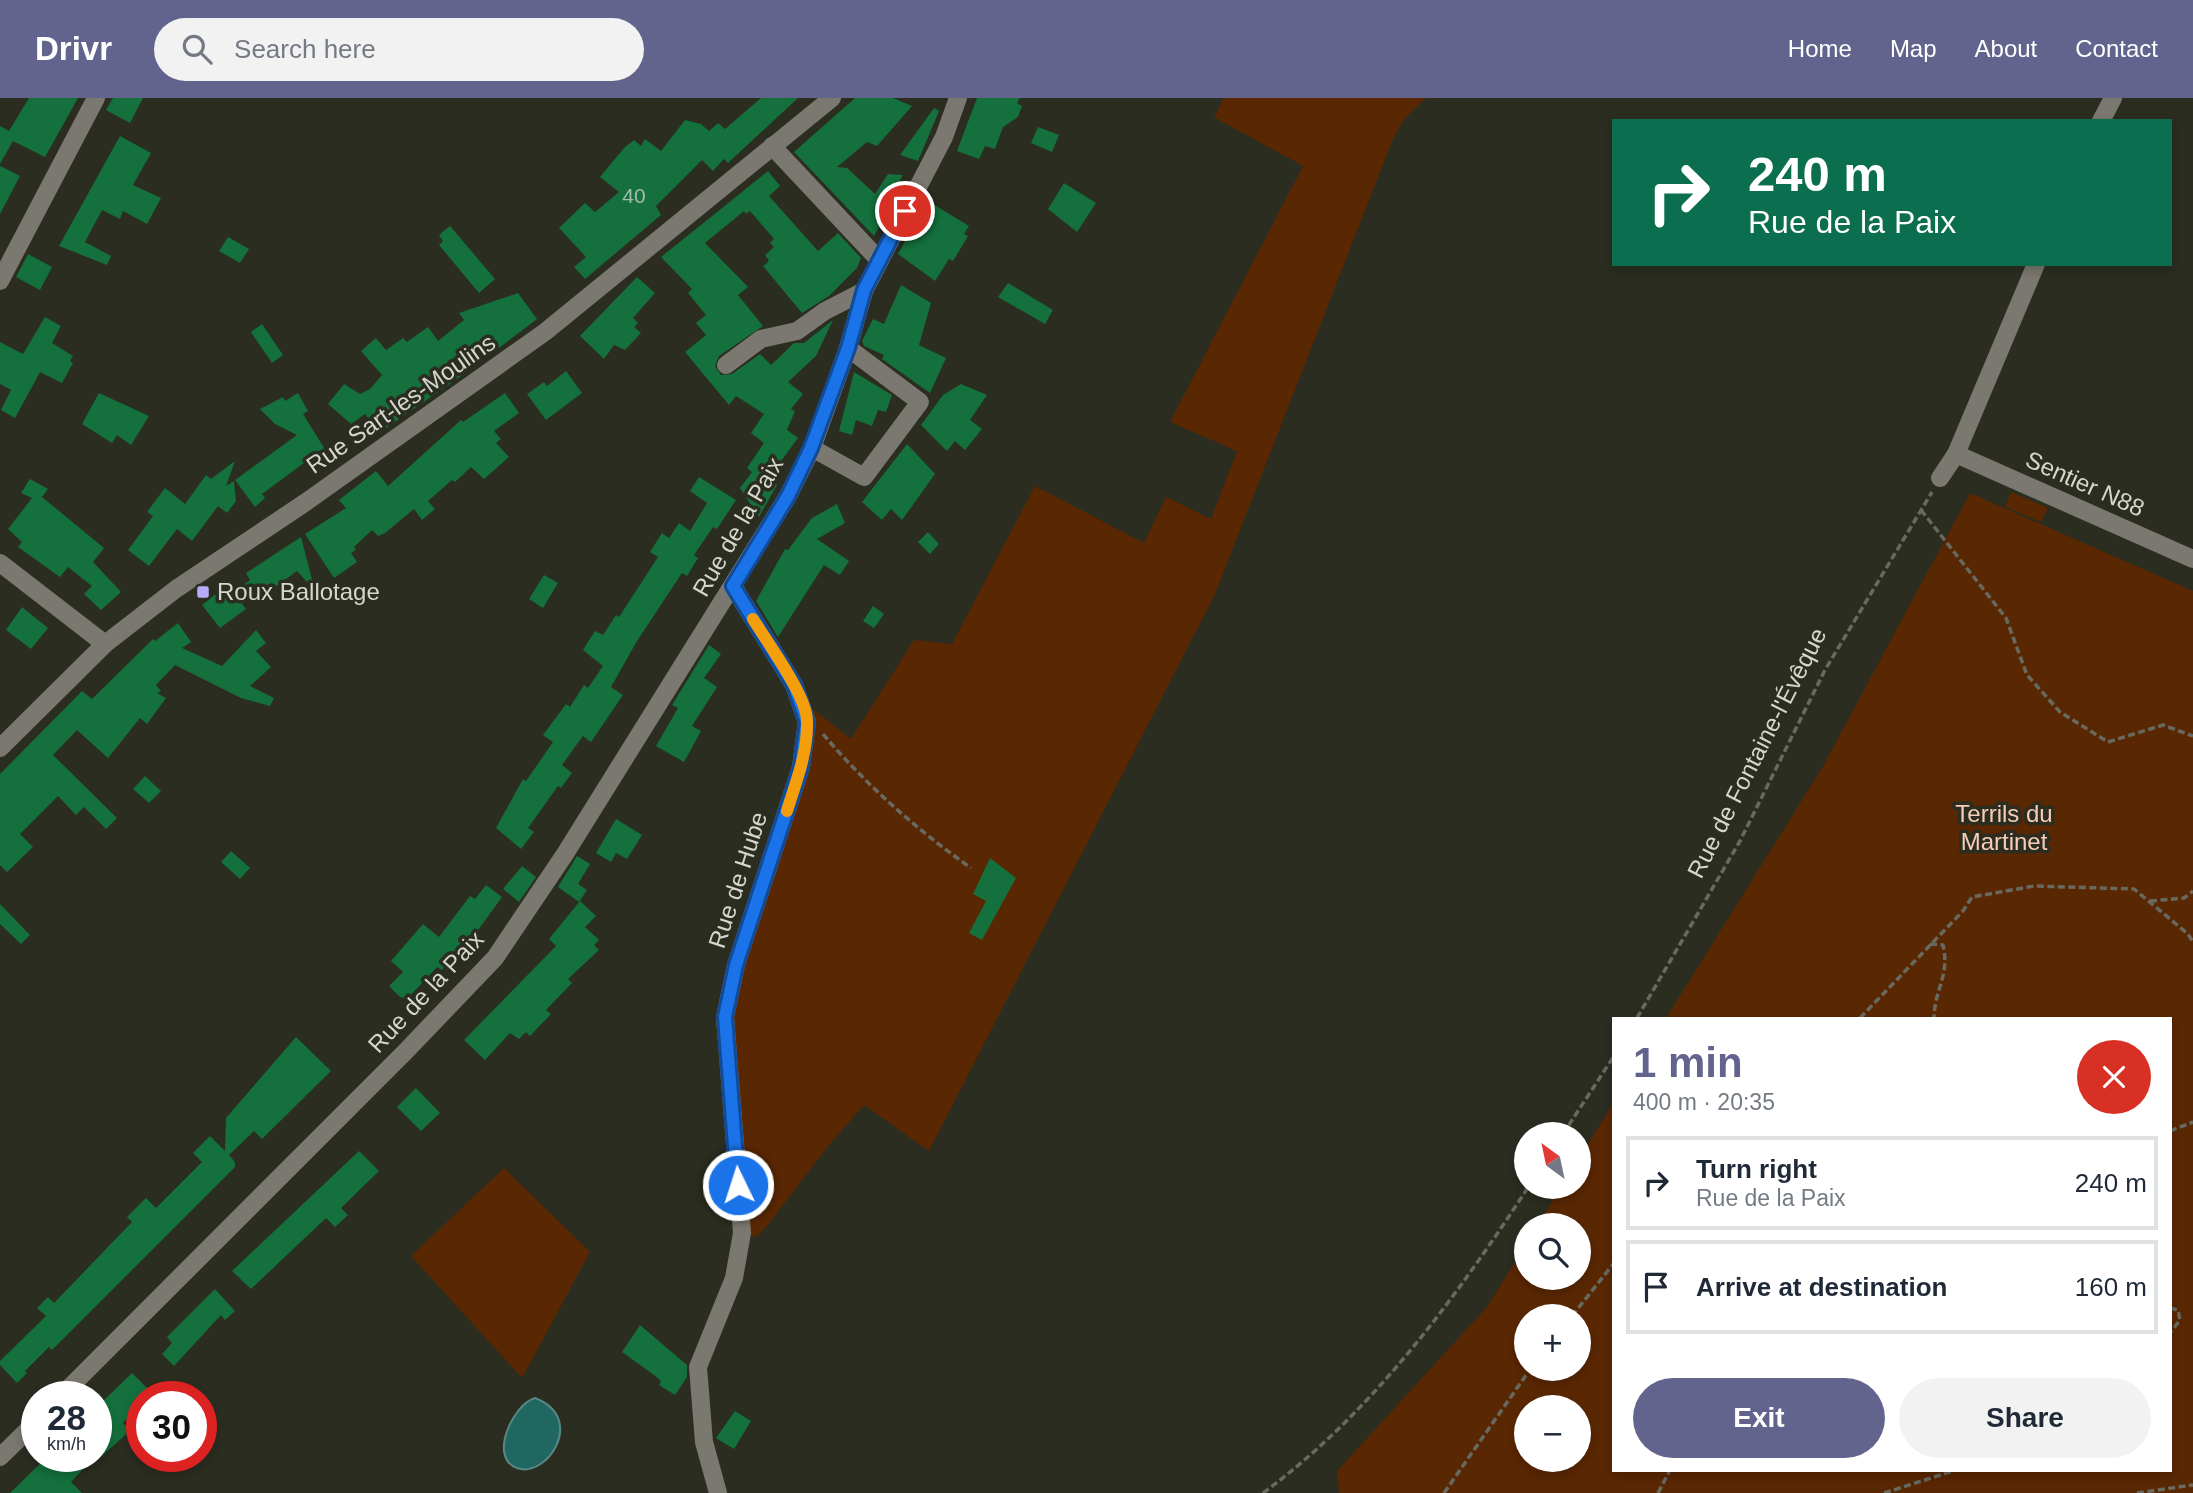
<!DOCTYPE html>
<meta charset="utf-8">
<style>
:root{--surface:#fff;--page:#f2f2f3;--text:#1f2937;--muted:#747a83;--line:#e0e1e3;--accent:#63648e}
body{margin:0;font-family:Helvetica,sans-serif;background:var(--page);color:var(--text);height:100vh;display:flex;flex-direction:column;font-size:26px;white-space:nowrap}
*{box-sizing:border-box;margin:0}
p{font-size:23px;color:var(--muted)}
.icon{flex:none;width:38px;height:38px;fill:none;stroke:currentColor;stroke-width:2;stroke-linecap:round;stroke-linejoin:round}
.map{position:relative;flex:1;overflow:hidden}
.panel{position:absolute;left:1612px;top:919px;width:560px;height:455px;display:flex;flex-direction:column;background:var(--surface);border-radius:0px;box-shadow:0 4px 10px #0003}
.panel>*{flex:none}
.guide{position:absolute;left:1612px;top:21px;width:560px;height:147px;border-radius:0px;box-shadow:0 4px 10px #0003;background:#0b6e4f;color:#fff;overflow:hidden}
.needle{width:46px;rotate:327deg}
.fabs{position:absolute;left:1514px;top:1024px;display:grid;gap:14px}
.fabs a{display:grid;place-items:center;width:77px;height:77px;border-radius:50%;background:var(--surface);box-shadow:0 4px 10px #0003;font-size:35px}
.speed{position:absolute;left:21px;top:1283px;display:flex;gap:14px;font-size:35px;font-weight:700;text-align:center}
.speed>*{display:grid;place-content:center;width:91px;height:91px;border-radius:50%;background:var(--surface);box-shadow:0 4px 10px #0003;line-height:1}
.speed small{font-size:18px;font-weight:400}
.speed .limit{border:10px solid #d22;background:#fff;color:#111}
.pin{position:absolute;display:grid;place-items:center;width:60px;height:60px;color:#fff;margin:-30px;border:4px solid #fff;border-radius:50%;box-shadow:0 2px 7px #0007}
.me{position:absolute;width:77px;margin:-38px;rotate:356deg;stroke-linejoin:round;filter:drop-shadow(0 0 5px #0008)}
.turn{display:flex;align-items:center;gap:24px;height:147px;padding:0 21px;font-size:32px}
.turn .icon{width:91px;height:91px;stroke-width:2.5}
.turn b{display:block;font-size:49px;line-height:60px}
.round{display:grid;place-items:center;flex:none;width:74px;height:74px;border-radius:37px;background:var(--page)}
.overview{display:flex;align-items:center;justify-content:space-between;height:119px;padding:0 21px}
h1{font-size:42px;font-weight:800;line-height:52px;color:var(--accent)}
.primary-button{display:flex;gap:14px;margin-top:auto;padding:14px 21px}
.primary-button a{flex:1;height:80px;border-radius:42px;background:var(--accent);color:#fff;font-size:28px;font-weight:800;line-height:80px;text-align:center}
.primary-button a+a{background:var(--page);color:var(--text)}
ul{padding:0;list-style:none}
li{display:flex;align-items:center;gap:21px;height:94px;margin:0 14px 10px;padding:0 7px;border:4px solid var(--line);border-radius:0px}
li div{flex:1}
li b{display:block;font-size:26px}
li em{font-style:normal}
header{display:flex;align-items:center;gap:42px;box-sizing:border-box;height:98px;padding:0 35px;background:var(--accent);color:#fff}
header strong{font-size:33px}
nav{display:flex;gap:38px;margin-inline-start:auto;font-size:24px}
.search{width:490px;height:63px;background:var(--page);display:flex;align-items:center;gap:18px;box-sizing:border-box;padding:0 24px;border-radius:38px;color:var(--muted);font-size:26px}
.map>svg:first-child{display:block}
.green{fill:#5a2703;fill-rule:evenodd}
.water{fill:#206761;stroke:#568982;stroke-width:2}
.building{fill:#14703c}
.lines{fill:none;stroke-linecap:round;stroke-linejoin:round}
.path{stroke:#686a5f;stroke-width:3.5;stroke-dasharray:7 3.5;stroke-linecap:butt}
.minor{stroke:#7b7871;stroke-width:18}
.route-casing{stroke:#114b97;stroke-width:18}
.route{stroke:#1a73e8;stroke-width:12}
.slow{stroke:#f59e0b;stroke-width:12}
.poi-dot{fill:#b7abf8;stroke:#2a2d20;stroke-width:2.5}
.labels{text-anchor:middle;stroke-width:7;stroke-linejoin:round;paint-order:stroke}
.number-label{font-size:21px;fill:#a5bdaa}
.street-label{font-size:24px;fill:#d5d7cf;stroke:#2a2d20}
.poi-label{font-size:24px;fill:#d5d7cf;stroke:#2a2d20;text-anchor:start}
.park-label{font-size:24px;fill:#f8ccb5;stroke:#2a2d20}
</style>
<header>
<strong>Drivr</strong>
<div class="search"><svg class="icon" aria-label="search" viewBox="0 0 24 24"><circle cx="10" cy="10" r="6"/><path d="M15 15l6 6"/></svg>Search here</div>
<nav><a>Home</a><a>Map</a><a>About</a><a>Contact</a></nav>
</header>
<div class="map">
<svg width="2193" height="1395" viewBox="0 0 2193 1395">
<rect width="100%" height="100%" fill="#2a2d20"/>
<g class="green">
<polygon points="1224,0 1426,0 1405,20 1393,41 1215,496 929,1053 864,1007 829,1047 766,1129 757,1138 746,1139 732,908 816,628 813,611 851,641 914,542 952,546 1035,388 1144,445 1166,399 1211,421 1237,353 1170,324 1303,68 1214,19"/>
<polygon points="2011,394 2048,410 2041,424 2005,409"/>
<path d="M1970 395 2193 493V1395H1339L1337 1373 1487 1209 1526 1146V1180H1578V1127H1538L1561 1089 1578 1088 1579 1061 1613 1005 1614 1372H2170V920H1666L1822 670ZM1526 1218H1578V1270H1526ZM1526 1309H1578V1362H1526Z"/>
<polygon points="504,1070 590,1154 522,1280 411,1158"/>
</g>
<path class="water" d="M535 1300C587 1320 547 1381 517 1370 488 1360 513 1306 535 1300Z"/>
<g class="building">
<polygon points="29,0 78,0 45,59 13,43 0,66 0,28 9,33"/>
<polygon points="113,0 143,0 130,25 106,12"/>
<polygon points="761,0 798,0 728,65 724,61 713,73 702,62 656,108 661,117 585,181 574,169 586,159 559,130 585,105 595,114 619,94 600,79 624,50 634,42 641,48 645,41 661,53 685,22 701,26 709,33 718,25 725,31"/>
<polygon points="855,0 893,0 912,8 877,48 867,44 837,69 847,70 875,96 888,76 903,77 898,86 902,88 874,138 794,54"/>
<polygon points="977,0 1020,0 1017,5 1022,8 1018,19 1003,29 995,51 985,48 979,61 957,53"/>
<polygon points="934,10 939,13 918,63 900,57"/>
<polygon points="1038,29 1059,37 1052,54 1031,45"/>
<polygon points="120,38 151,55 133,87 161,100 147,126 123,113 120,121 102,112 85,144 111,158 107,167 59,148"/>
<polygon points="0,68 20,78 0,116"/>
<polygon points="768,73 780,88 769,98 818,153 838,135 861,160 857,170 829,198 802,215 763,168 769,163 765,157 774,149 770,145 774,141 750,113 746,116 744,113 705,145 748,189 738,197 763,228 719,258 715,268 721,277 732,276 760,256 771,267 794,245 804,245 833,222 816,258 788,284 803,296 791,311 795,313 787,332 798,340 768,381 777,387 759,419 740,390 752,374 747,370 764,345 751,335 764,316 736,298 729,307 685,254 706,237 696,225 706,217 688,195 692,191 661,159"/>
<polygon points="1064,85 1096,105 1077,134 1048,111"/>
<polygon points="928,103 969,128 964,136 968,138 953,163 949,161 935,183 898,156"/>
<polygon points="450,128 495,181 479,195 439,147 443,143 439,137"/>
<polygon points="228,139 249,151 240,165 219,153"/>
<polygon points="28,156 52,169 40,192 16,179"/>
<polygon points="637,179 655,195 633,220 638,225 634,229 641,235 625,252 614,247 604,261 580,238"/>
<polygon points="1008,185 1053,212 1045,226 998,199"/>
<polygon points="901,187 931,205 919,247 946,260 930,295 882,261 884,257 864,248 862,243 873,221 884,226"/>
<polygon points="518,195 537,221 488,258 478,245 454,264 464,276 379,335 365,316 351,326 328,306 344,286 360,296 370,291 382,277 361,253 376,240 386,252 403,240 407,244 428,229 438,243 464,222 459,215"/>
<polygon points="45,219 61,228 52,245 73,258 70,263 73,265 62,285 40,274 15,320 1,312 11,292 0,286 0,244 23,256"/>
<polygon points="262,226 283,257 272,265 251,234"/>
<polygon points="566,273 582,295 546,322 527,296 544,284 547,288"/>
<polygon points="854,274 892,297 886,314 878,312 872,328 856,322 852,337 839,333"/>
<polygon points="961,286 987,297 970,322 982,331 965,352 955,343 947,353 921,327 943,297"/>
<polygon points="99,295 149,318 131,347 117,337 112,345 82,326"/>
<polygon points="298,295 308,313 303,316 326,353 310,364 308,362 262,396 265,400 255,409 235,382 297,337 275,326 260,311 283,299 285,303"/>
<polygon points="505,295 519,315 494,333 501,341 496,345 509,359 484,381 471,369 455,384 452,382 428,403 435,411 422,422 414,411 385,435 378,438 372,432 354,449 356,452 351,455 357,464 334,480 305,436 346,410 339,402 376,373 388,388 461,322 463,324"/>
<polygon points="907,346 935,376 902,422 891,411 882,422 862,404"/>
<polygon points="235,363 226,388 234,383 236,403 227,415 218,408 192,443 177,431 149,468 128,452 153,418 147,414 165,390 185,406 206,377 211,381"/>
<polygon points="699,379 736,402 717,431 713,429 694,457 698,460 687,478 682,475 637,543 611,589 623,597 591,644 583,638 562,667 572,675 561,690 558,688 528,730 534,734 521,751 496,730 523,681 526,683 553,644 543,637 566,606 570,609 584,587 588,590 603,568 583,552 595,533 603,537 616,517 619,519 658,459 650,454 662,435 669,440 679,425 690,433 707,405 690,393"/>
<polygon points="30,381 48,391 42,399 104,450 93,464 121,494 101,512 84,496 92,488 68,469 60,479 18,449 22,444 8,431 32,400 21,395"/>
<polygon points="837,406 845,425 817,441 849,463 840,477 824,467 778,539 756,503 785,451 788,452 812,420"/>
<polygon points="928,434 939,446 930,456 918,444"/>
<polygon points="301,439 315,493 297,473 271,492 269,489 242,506 246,511 220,530 202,507 217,495 222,502 234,494 250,482 246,475"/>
<polygon points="544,477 558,485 543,510 529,501"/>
<polygon points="873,508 884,516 874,530 863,523"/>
<polygon points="22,509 48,530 31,551 6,532"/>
<polygon points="178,525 191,544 182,550 222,568 256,532 266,545 256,553 271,569 250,588 274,600 270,608 241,600 175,567 156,587 161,593 157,595 166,600 147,626 140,620 108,660 77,632 53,657 117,720 106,731 84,709 76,717 58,698 20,736 33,749 7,774 0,767 0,676 82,593 92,601 153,541 155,543"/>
<polygon points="709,547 721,556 704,580 717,589 692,628 701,633 684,664 656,648 678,610 672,607"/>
<polygon points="145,678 161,693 149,705 133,691"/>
<polygon points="616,721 642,737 627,761 616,755 611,764 596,755"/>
<polygon points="231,753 250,770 240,781 221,764"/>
<polygon points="577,758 590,766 578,786 587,792 579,804 558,789"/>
<polygon points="990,760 1016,780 982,842 969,835 986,803 973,796"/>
<polygon points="522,768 536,779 519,804 503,791"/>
<polygon points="486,787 502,799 473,839 470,837 442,872 437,869 407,901 400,899 389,888 403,874 391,863 423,826 439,839 470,798 475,801"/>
<polygon points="580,803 596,818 585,829 599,842 594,847 599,852 568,881 572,885 546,912 551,916 530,938 526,934 519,941 510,935 485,962 464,942 556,848 549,841"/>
<polygon points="0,806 30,837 21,846 0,826"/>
<polygon points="296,939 331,973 262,1041 254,1033 229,1057 235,1064 235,1069 52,1252 49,1249 25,1273 27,1275 17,1285 0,1267 0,1263 46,1218 37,1210 48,1199 54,1205 132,1124 127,1119 146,1100 156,1110 202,1064 193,1055 210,1038 225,1053 226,1020"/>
<polygon points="416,990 440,1015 421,1033 397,1009"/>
<polygon points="359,1053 379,1073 341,1110 348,1117 335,1129 326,1120 251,1191 232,1173"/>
<polygon points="215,1191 235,1213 225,1222 221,1217 174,1268 162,1256 172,1245 167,1239"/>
<polygon points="640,1227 687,1267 687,1279 675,1297 659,1287 661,1283 654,1277 622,1254"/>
<polygon points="132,1275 155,1298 142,1298 142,1307 123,1325 131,1332 96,1363 96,1296 103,1303"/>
<polygon points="735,1313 751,1323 734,1351 716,1340"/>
<polygon points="48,1358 95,1358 71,1384 82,1395 10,1395"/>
</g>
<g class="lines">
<g class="path">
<polyline points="1921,412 2006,520 2027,577 2060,614 2108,644 2163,627 2193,638"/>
<path d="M823 636C866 687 916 731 971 770"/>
<polyline points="2150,803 2184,800 2193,793"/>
<path d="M1930 846 1943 847C1950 878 1935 889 1934 920"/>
<polyline points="1637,920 1740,743 1825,572 1932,394"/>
<polyline points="1860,920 1963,813 1972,799 2034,788 2134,791 2188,836 2193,844"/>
<polyline points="2170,1033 2193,1024"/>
<polyline points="1563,1036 1614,958"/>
<polyline points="2170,1210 2178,1212 2180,1222 2170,1235"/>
<polyline points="1572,1218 1614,1165"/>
<path d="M1263 1395C1372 1315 1455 1201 1529 1088"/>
<polyline points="1444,1395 1531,1270"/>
<polyline points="1658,1395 1670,1372"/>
<polyline points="1884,1395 1956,1372"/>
<polyline points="2137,1395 2193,1387"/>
</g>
<g class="minor">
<polyline points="2101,23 2113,0"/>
<polyline points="772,48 879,162"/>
<polyline points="0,183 96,0"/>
<polyline points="726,267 761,241 797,233 825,213 864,193"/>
<polyline points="812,350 864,379 920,304 848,250"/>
<polyline points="1956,356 2193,461"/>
<polyline points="1940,380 1956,356 2036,166"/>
<polyline points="0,465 105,546"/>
<polyline points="0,650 105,546 176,491 306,404 545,234 832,0"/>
<polyline points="61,1298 405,954 495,860 565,756 788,398 812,350 848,250 864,193 944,39 958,0"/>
<polyline points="0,1359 37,1323"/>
<polyline points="718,1395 704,1344 698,1269 734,1180 742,1135 725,919 736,867 801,669 807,624 794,587 733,488"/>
</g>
</g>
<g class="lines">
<g class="route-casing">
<polyline id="route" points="738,1087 725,919 736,867 801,669 807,624 794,587 733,488 788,398 811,350 848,250 864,192 905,113"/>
</g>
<use href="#route" class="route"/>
<path class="slow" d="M753 521C767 544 807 598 807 623 808 654 796 684 787 713"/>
</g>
<rect class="poi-dot" x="196" y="487" width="14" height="14" rx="3.5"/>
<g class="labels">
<g class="number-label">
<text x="634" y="105">40</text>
</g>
<g class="street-label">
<text transform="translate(401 306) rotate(-35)" y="8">Rue Sart-les-Moulins</text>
<text transform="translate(2085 386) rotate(24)" y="8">Sentier N88</text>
<text transform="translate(738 429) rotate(-60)" y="8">Rue de la Paix</text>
<text transform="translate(1757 655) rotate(-63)" y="8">Rue de Fontaine-l'Évêque</text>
<text transform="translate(738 782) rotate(-72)" y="8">Rue de Hube</text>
<text transform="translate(426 894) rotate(-47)" y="8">Rue de la Paix</text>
</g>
<g class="poi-label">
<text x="217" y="502">Roux Ballotage</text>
</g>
<g class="park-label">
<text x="2004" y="724">Terrils du<tspan x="2004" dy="28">Martinet</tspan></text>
</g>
</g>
</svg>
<div class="fabs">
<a><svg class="needle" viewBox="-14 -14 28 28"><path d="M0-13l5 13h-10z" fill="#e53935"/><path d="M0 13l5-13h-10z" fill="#747a83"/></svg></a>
<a><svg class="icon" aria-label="search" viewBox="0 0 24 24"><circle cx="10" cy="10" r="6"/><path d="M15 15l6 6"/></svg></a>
<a>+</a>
<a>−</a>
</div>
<div class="speed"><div>28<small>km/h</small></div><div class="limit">30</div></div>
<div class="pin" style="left:905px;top:113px;background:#d93025"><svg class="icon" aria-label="arrive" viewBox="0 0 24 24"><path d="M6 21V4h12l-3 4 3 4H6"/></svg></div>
<svg class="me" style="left:738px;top:1087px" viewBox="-20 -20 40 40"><circle r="17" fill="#1a73e8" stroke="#fff" stroke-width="3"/><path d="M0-11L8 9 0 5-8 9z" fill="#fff"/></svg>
<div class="guide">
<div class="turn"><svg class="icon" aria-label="right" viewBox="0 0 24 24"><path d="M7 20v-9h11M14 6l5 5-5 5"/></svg><div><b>240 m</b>Rue de la Paix</div></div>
</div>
<section class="panel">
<div class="overview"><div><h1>1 min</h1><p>400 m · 20:35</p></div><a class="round" style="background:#d93025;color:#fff"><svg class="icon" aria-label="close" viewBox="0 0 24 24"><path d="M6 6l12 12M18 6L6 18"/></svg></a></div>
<ul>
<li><svg class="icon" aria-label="right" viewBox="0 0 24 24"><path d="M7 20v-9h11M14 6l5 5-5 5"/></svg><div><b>Turn right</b><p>Rue de la Paix</p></div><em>240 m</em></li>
<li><svg class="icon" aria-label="arrive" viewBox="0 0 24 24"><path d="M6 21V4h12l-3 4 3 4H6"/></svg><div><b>Arrive at destination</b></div><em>160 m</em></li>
</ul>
<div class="primary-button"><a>Exit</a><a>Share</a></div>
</section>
</div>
